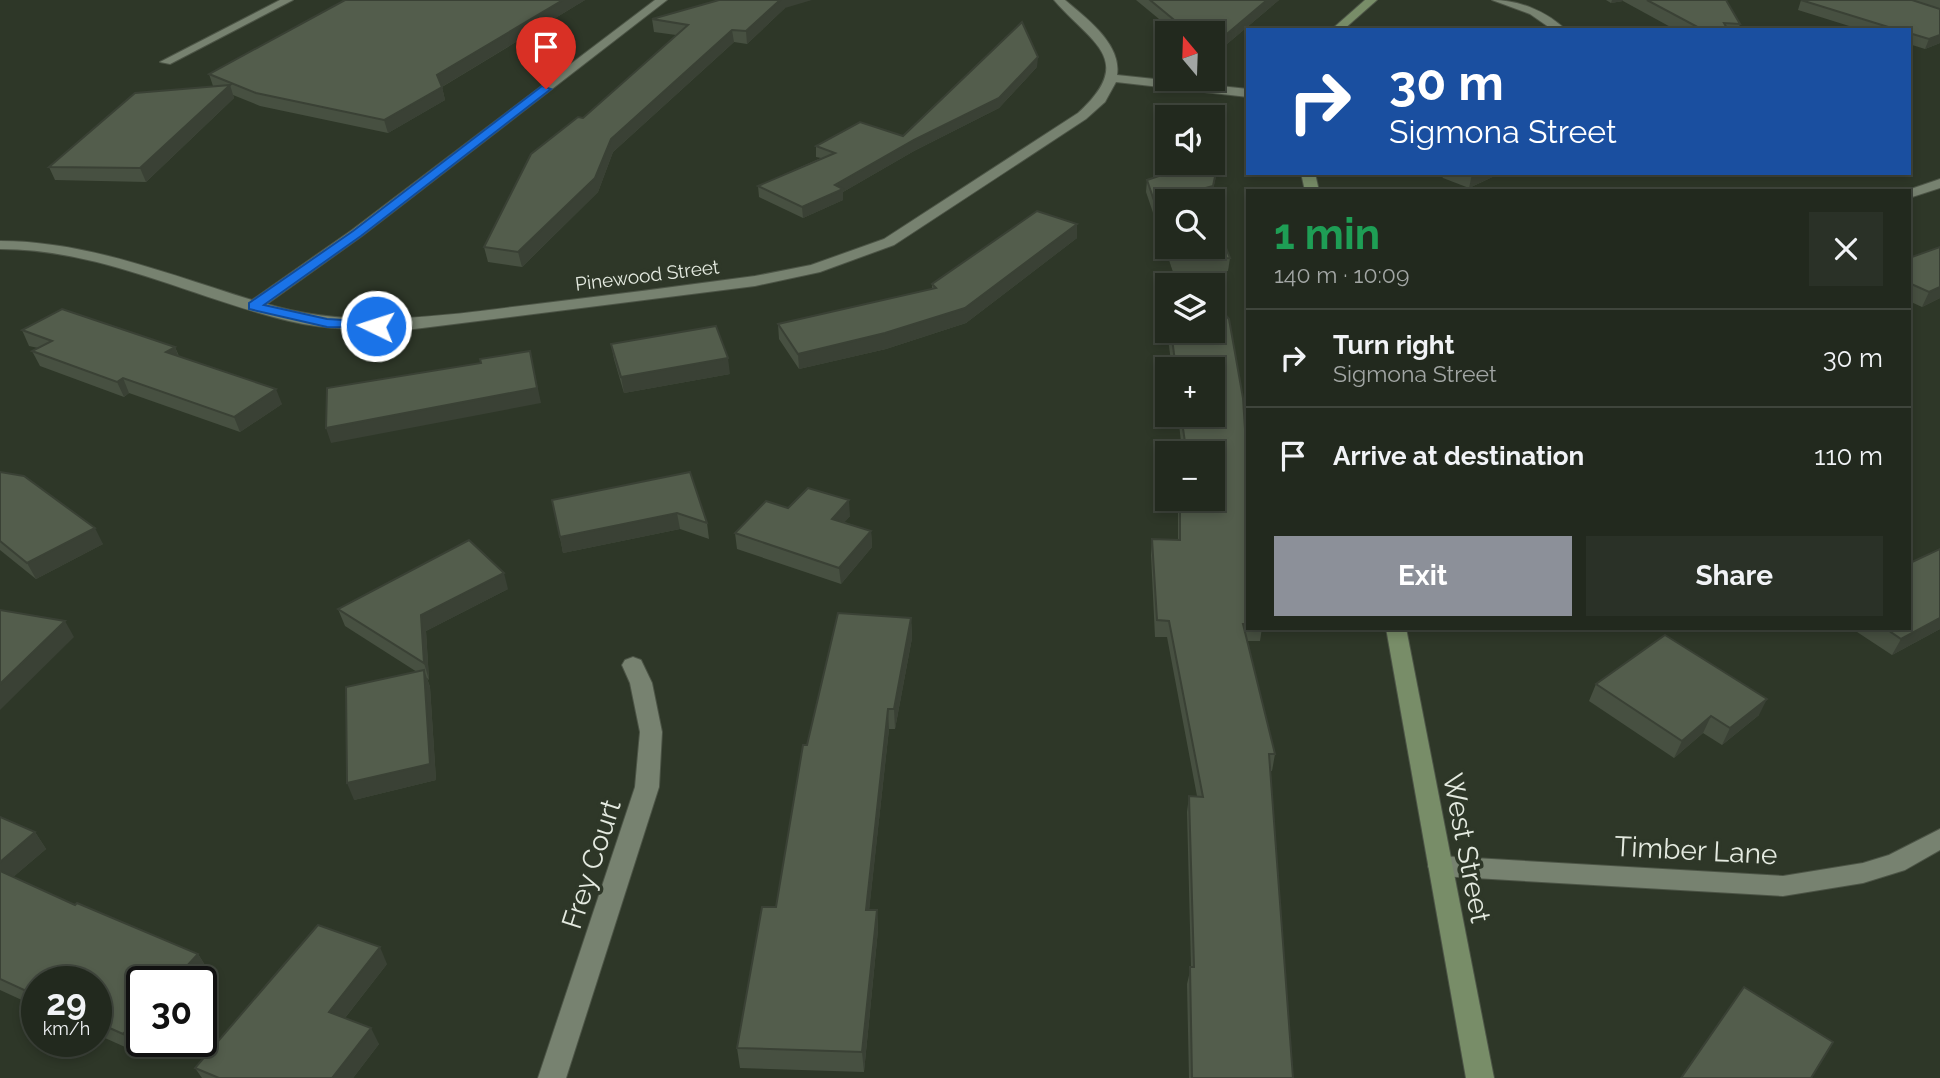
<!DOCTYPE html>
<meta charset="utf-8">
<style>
:root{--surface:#22291e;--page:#2a3127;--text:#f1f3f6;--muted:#a2a6a4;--line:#3f453c;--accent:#8c9099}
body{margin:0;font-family:Raleway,sans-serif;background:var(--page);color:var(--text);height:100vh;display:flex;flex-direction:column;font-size:26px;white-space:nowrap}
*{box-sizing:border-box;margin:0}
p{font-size:23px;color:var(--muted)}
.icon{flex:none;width:38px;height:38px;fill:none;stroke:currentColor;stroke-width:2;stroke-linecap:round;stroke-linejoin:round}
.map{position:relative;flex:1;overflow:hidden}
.drawer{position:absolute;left:1246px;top:189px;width:665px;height:441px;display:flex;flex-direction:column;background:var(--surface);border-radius:0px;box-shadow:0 4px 10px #0003,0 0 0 2px var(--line)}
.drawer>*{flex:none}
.top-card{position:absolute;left:1246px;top:28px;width:665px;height:147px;border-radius:0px;box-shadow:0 4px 10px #0003,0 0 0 2px var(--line);background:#1a4fa0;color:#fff;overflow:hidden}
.needle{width:46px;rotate:341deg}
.buttons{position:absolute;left:1155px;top:21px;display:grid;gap:14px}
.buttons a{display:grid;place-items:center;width:70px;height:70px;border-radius:0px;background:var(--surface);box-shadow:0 4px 10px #0003,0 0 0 2px var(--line);font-size:35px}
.speed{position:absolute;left:21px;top:966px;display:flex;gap:14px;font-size:35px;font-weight:700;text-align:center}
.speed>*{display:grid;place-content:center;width:91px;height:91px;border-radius:50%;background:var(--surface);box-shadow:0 4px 10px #0003,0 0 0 2px var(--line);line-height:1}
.speed small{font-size:18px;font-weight:400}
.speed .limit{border:4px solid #111;border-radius:10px;background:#fff;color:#111}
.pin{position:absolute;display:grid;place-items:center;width:60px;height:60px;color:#fff;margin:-72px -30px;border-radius:50% 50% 50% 0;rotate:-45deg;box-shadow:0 0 7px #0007}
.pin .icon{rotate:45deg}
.me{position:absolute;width:77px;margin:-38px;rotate:274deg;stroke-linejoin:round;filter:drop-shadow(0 0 5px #0008)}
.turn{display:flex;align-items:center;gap:24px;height:147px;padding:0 28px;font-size:32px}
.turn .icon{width:91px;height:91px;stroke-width:2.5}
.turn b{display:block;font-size:49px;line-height:60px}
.round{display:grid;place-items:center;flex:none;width:74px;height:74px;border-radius:0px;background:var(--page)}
.headline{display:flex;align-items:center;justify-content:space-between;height:119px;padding:0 28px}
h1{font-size:42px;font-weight:700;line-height:52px;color:#1e9e55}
.cta{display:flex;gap:14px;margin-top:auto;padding:14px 28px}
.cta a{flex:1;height:80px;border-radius:0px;background:var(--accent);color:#fff;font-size:28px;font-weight:700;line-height:80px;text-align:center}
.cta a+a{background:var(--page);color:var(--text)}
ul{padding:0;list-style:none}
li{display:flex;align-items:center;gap:21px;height:98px;padding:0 28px;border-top:2px solid var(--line)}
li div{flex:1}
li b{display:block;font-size:26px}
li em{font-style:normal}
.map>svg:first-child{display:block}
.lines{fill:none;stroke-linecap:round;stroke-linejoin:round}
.minor-casing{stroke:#4c5446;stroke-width:2}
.secondary-casing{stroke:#4c5446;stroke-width:2}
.minor{fill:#778270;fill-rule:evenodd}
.secondary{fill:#788d68;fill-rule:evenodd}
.wall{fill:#475041}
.shaded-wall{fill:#3a4135}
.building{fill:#535d4c;stroke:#3a4135;stroke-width:2}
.route{fill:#1a73e8;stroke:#114b97;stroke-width:2}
.labels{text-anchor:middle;stroke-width:7;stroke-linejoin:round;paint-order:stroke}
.far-street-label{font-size:19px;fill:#e4eae0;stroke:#2e3728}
.near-street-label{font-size:28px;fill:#e4eae0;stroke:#2e3728}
</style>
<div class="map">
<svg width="1940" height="1078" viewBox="0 0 1940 1078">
<rect width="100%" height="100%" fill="#2e3728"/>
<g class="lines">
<g class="minor-casing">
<g id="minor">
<polygon points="280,0 293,0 170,64 160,62"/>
<path d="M655 0H667L362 236 267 304C356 331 446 315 537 304 610 295 682 286 755 276L811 265 884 239 1078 113C1137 59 1091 43 1054 0H1065C1086 18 1122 44 1117 75L1248 89V97L1116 82 1105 102 1086 119 894 245 820 272 755 286 406 330C368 330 326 330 289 321 193 298 101 249 0 249V241C87 241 170 275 252 300L352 230Z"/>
<path d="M1492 0C1519 0 1546 11 1566 30H1553L1530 14Z"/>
<polygon points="1940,179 1940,188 1909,198 1909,191 1905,191"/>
<polygon points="633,657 641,660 652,683 662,732 659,787 566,1078 538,1078 635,787 640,732 630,683 622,665 625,660"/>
<polygon points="1940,829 1940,850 1905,870 1863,883 1783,896 1440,876 1431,873 1428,866 1431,859 1440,856 1783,876 1863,863 1889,855"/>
</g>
</g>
<g class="secondary-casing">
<g id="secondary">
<polygon points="1365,0 1377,0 1343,30 1331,30"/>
<polygon points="1301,173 1315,173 1319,191 1305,191"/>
<polygon points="1386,628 1406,628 1494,1078 1466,1078"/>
</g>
</g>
<use href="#minor" class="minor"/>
<use href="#secondary" class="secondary"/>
</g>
<g class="wall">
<polygon points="345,0 585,0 442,87 445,100 388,133 260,106 233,95 234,98 146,182 55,180 49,167 213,86 209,74"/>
<polygon points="1136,0 1279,0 1227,44 1213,46 1213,33 1176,33"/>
<polygon points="1606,0 1726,0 1740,24 1738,30 1676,30 1623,1 1611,3"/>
<polygon points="1801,0 1940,0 1940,43 1925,49 1909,44 1909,30 1862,30 1798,10"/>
<polygon points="785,8 747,44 734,42 613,152 598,192 522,267 488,262 484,247 583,118 676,35 654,32 652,19"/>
<polygon points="1037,67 999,108 914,151 843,192 843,200 803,218 759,197 758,186 821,158 816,157 816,146 903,136"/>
<polygon points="1225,137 1211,198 1167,201 1167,247 1213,247 1230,258 1228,271 1173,272 1146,192 1147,180 1165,174"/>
<polygon points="1440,173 1501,173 1469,188 1443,178"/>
<polygon points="1077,224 1077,238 966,323 886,349 799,369 779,339 778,324 932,289 932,284"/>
<polygon points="1909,258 1940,298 1922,307 1909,301"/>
<polygon points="1166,293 1167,293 1167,329 1165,308"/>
<polygon points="22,330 175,347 179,356 282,404 240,432 129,393 124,397 40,366 32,351 38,348 29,346"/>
<polygon points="1167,331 1213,331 1248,475 1248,628 1262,628 1260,641 1247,641 1275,754 1272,771 1270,771 1293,1078 1189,1078 1187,984 1191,967 1187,812 1189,796 1197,796 1167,637 1155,637 1151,555 1152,539 1178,540 1178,499 1213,499 1213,453 1179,453 1180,442 1181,442 1178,415 1213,415 1213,369 1172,369"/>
<polygon points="611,344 730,374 624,393 614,359"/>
<polygon points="0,472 103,544 36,579 0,550"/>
<polygon points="690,472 707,523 709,539 680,529 563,553 560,537"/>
<polygon points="788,508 850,516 844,522 871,531 872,547 841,584 737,549 735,533"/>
<polygon points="1912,562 1940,629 1892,655 1851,628 1909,628"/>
<polygon points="508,589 426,631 429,680 427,678 430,687 436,780 354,800 417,672 345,626 338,609"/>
<polygon points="911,618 912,638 895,729 889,729 869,910 877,910 878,930 864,1072 740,1068 737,1048 776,907 807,745"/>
<polygon points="1596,684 1759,715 1722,745 1703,733 1674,758 1589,701"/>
<polygon points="0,817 35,832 46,849 13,877 75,905 198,954 208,970 197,982 142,982 134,1051 96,1034 96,982 37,982 37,1007 0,990"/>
<polygon points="387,964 345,1018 379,1044 353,1078 202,1078 195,1068"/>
</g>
<g class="shaded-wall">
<polygon points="563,0 585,0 440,88 437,75"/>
<polygon points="780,0 812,0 785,8 747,44 746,31"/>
<polygon points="1267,0 1279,0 1227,44 1213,46 1213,35"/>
<polygon points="1612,0 1623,0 1623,1 1611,3"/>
<polygon points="732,30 734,42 613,152 598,192 522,267 518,252 611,139"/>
<polygon points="1940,35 1940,43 1925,49 1929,39"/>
<polygon points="1038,57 1037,67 999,108 914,151 843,192 843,200 803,218 802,207"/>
<polygon points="230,85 234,98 146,182 140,168"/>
<polygon points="442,87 445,100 388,133 384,120"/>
<polygon points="1226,126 1225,137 1211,198 1201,201 1202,189"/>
<polygon points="1475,173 1501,173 1469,188 1472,174"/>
<polygon points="1077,224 1077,238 966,323 886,349 799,369 798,354"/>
<polygon points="1940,287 1940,298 1922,307 1929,292"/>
<polygon points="175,347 181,363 166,352"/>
<polygon points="530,351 541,403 331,443 326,428"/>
<polygon points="728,358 730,374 624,393 621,377"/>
<polygon points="123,378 129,393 124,397 117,382"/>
<polygon points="276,389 282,404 240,432 234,417"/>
<polygon points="849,500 850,516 834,535 832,519"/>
<polygon points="677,513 680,529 563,553 560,537"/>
<polygon points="95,528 103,544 36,579 27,563"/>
<polygon points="871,531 872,547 841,584 839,568"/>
<polygon points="504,573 508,589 426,631 429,680 424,663 421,615"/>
<polygon points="911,618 912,638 895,729 894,709"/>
<polygon points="1940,618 1940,629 1892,655 1901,639"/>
<polygon points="65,621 74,637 0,710 0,684"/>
<polygon points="424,670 430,687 436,780 354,800 347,783"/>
<polygon points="1767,699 1759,715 1722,745 1730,728"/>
<polygon points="888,709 889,729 867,930 866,910"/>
<polygon points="1711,716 1703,733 1674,758 1682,741"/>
<polygon points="35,832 46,849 5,884 0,878 0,862"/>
<polygon points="877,910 878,930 864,1072 862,1052"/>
<polygon points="380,947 387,964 337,1028 329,1012"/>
<polygon points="198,954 208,970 197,982 172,982"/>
<polygon points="142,1014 142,1041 134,1051 123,1034"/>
<polygon points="371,1028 379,1044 353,1078 332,1078"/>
</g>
<g class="building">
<polygon points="345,0 563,0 437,75 442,87 384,120 256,93 209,74"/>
<polygon points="719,0 780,0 746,31 732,30 611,139 595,178 518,252 484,247 531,154 578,117 583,118 688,25 652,19"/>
<polygon points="1150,0 1267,0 1228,33 1213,35 1213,33 1190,33"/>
<polygon points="1647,0 1726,0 1740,24 1724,23 1728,30 1703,30"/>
<polygon points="1801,0 1912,0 1940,9 1940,35 1929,39 1909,33 1909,30 1898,30"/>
<polygon points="1022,22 1038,57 999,98 914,140 835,185 843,189 802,207 758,186 835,153 816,146 860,122 903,136"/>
<polygon points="230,85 140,168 49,167 135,93"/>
<polygon points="1213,124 1226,126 1213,186 1202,189 1207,201 1167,201 1167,239 1147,180 1165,174 1169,163 1213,163"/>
<polygon points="1037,211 1077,224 965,308 885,333 798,354 778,324 936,288 932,284"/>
<polygon points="1213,215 1230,258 1174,260 1170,247 1213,247"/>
<polygon points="1940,247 1940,287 1929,292 1909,283 1909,258"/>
<polygon points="1213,300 1229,319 1243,398 1248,475 1248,624 1243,624 1275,754 1269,754 1293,1078 1192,1078 1190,967 1194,967 1189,796 1203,797 1169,621 1157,620 1152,539 1180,540 1180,499 1213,499 1213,453 1180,453 1180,442 1185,442 1181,415 1213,415 1213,369 1176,369 1171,331 1213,331"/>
<polygon points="62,309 175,347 166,352 276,389 234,417 123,378 117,382 32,351 52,341 22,330"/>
<polygon points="716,326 728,358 621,377 611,344"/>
<polygon points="530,351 537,388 326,428 327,388 481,363 480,359"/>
<polygon points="0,472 24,476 95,528 27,563 0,541"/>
<polygon points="690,472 707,523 677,513 560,537 552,500"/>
<polygon points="808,488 849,500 832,519 871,531 839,568 735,533 766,501 788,508"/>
<polygon points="469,540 504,573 421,615 424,663 338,609"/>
<polygon points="1940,549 1940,618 1901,639 1885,628 1909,628 1909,560 1912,562"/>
<polygon points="0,610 65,621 0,684"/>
<polygon points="838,613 911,618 894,709 888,709 866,910 877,910 862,1052 737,1048 762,907 776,907 803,745 807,745"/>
<polygon points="1665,635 1767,699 1730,728 1711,716 1682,741 1596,684"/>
<polygon points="424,670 430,764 347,783 346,687"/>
<polygon points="0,817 35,832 0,862"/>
<polygon points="0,871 75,905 77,903 198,954 172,982 142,982 142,1014 123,1034 96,1022 96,982 37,982 37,996 0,979"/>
<polygon points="318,925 380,947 329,1012 371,1028 332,1078 219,1078 195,1068"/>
<polygon points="1744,987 1833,1042 1811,1078 1681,1078"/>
</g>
<polygon class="route" points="542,86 551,89 361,236 264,305 327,319 376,322 383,326 381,328 327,327 249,309 249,303 353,231"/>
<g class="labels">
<g class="far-street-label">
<text transform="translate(647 275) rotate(-7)" y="7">Pinewood Street</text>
</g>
<g class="near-street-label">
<text transform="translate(1467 848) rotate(79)" y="10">West Street</text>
<text transform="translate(1696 850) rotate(3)" y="10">Timber Lane</text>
<text transform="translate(591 864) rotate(-72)" y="10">Frey Court</text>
</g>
</g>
</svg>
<div class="buttons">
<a><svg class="needle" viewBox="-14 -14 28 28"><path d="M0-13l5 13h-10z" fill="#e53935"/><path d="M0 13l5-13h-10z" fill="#a2a6a4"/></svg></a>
<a><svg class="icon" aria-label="sound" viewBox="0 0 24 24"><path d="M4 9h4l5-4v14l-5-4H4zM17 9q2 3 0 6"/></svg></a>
<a><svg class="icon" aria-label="search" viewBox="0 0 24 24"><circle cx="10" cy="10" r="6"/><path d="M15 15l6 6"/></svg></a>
<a><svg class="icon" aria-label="layers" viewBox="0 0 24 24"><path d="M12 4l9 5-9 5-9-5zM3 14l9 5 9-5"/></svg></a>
<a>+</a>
<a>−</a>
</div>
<div class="speed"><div>29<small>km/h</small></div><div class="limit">30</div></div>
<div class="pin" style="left:546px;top:89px;background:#d93025"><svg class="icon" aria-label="arrive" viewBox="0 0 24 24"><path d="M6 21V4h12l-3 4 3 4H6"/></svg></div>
<svg class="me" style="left:376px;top:326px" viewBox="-20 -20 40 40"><circle r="17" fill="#1a73e8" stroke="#fff" stroke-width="3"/><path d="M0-11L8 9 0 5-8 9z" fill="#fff"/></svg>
<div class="top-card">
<div class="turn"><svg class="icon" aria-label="right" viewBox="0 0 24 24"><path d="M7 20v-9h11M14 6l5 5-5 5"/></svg><div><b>30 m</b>Sigmona Street</div></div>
</div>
<section class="drawer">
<div class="headline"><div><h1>1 min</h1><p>140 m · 10:09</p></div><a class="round"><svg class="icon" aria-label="close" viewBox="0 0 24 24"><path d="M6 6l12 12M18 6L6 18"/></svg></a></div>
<ul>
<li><svg class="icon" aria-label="right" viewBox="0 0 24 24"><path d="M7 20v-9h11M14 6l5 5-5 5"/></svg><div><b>Turn right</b><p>Sigmona Street</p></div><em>30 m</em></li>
<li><svg class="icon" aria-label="arrive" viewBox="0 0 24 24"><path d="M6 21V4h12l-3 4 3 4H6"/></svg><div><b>Arrive at destination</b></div><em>110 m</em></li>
</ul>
<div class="cta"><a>Exit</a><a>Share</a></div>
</section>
</div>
